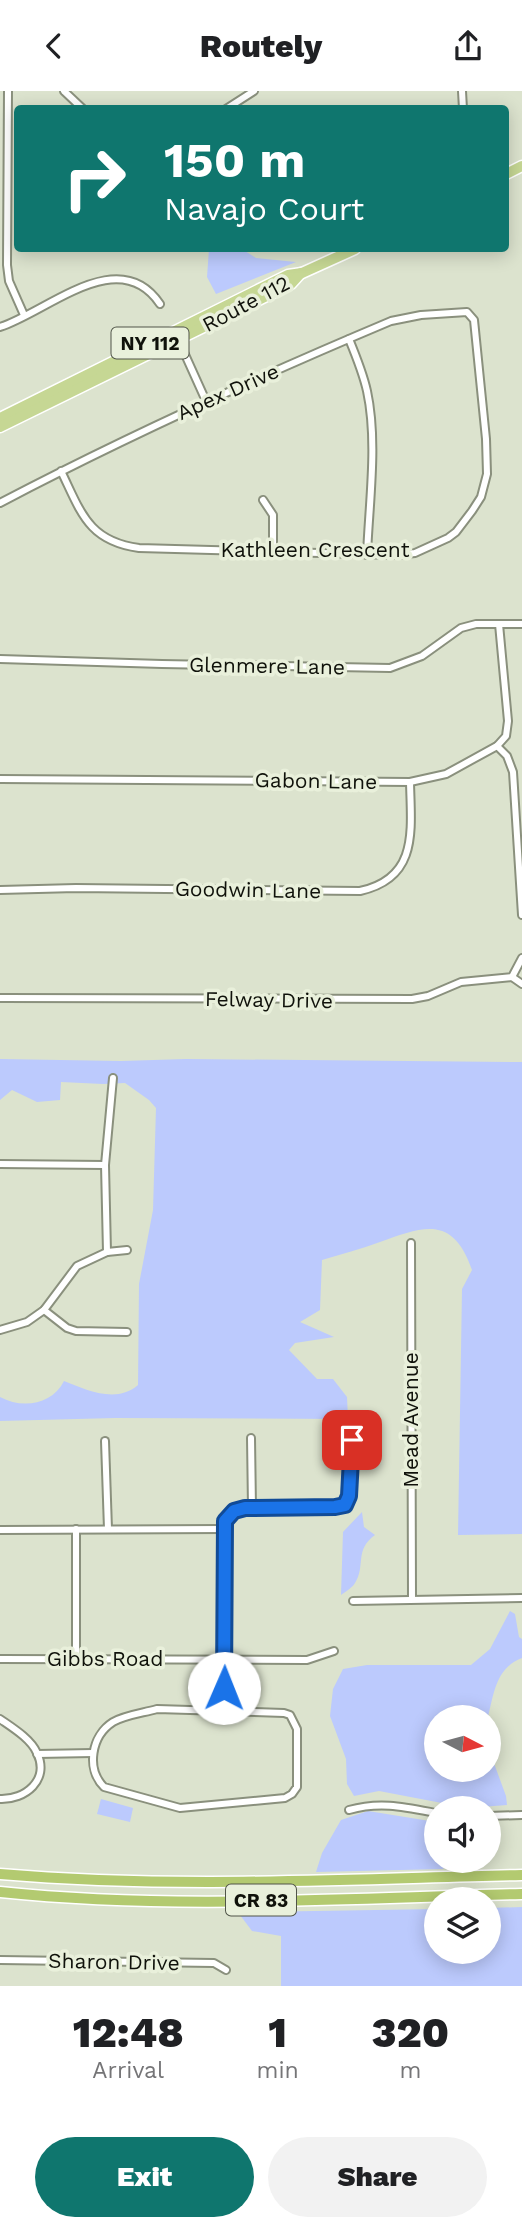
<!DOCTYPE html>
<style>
:root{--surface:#fff;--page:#f2f2f2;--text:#202124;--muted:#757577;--accent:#0f766e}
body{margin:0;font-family:"Work Sans",sans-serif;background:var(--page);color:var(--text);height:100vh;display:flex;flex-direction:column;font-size:26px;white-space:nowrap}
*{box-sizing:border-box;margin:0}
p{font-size:23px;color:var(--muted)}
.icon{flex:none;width:38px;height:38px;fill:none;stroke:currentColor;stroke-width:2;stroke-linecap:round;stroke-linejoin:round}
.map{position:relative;height:1895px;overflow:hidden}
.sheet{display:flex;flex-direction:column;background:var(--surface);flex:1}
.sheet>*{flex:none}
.hud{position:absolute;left:14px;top:14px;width:495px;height:147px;border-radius:7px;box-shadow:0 4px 18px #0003;background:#0f766e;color:#fff;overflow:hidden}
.needle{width:46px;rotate:96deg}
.controls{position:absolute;left:424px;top:1614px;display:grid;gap:14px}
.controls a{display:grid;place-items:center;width:77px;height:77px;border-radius:50%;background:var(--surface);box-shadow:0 4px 18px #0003;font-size:35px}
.pin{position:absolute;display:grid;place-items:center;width:60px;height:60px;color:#fff;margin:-30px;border-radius:14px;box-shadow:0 4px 10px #0006}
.me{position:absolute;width:77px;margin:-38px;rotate:1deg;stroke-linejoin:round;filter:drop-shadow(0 0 5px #0008)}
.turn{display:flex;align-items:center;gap:24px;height:147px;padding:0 35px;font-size:32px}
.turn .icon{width:91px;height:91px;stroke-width:2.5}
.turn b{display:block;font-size:49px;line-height:60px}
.eta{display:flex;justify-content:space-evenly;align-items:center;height:119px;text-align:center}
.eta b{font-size:42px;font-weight:800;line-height:49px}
.cta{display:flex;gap:14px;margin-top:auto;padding:14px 35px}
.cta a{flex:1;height:80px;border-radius:42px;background:var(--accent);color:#fff;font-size:28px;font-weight:800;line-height:80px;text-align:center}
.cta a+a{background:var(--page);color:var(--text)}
header{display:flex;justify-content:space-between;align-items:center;height:91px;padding:0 35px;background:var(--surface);font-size:32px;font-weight:800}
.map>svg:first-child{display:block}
.green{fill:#bccafd}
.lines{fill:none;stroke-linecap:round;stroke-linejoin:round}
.minor-casing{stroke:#8a907d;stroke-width:10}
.primary-casing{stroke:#fff;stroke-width:13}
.trunk-casing{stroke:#fff;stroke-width:13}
.minor{stroke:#fff;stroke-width:6}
.primary{stroke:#c6d794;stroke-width:10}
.trunk{stroke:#b3ca70;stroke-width:10}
.route-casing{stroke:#114b97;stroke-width:18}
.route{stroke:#1a73e8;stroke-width:12}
.labels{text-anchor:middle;stroke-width:7;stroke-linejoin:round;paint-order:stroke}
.shield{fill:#e9f0db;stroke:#515549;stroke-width:2}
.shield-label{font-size:19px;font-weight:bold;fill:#10120b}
.street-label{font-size:21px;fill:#10120b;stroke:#e9f0db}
</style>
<header><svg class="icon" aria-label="back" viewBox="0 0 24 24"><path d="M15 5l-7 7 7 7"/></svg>Routely<svg class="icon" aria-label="share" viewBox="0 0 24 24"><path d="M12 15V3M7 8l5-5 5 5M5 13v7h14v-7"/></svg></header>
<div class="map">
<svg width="522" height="1895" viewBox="0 0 522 1895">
<rect width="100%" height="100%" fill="#dce3ce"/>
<g class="green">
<polygon points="209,158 242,158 256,167 296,171 216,203 207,186"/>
<path d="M0 968 121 970 186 968 522 971V1443L458 1444 462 1198 472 1179C453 1124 424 1135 380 1151 361 1158 341 1163 322 1169L320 1219 300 1231 334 1246 295 1252 289 1259 317 1288H333L347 1306 348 1328 115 1327 0 1330V1306C22 1318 52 1314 64 1290 87 1299 116 1313 138 1294L139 1193 153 1119 156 1017 149 1009 125 992 103 993 61 991 60 1009 37 1011 12 999 0 1009Z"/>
<path d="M362 1421 364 1436 375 1444C354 1459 366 1475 355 1492 353 1496 345 1501 341 1504L343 1441Z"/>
<path d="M510 1520 515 1523 519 1546 522 1548V1567C496 1577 494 1602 488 1626H436V1678H488V1656L506 1705 507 1714 468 1717 379 1700 354 1705 347 1693 346 1668 330 1625 333 1598 343 1578 367 1574H471L490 1558Z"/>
<polygon points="101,1708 133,1717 130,1731 97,1723"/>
<polygon points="368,1720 436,1731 436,1769 449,1769 443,1778 316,1781 322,1762 341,1729"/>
<polygon points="522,1816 522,1895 281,1895 281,1845 252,1840 240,1824 250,1821 436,1818 436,1860 488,1860 488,1817"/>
</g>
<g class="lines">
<g class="minor-casing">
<g id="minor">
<polyline points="8,0 7,174 9,190 24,224"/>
<polyline points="64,0 83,18"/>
<polyline points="462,0 463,18"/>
<polyline points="226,18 254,0"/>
<path d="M0 236C47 221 119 152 160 213"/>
<polyline points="178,248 206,310"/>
<path d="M349 248C356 265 363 282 367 300 378 351 369 412 367 464"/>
<polyline points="263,409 273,424 273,460"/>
<path d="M0 412C128 345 258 286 391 230L421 224 467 221 474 229 486 348 487 383 481 406 472 420 456 441 448 447 415 462 396 464 139 457C88 450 81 421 61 380"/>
<polyline points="0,568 162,573 390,577 422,565 461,537 476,533 522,533"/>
<polyline points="497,655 507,665 513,681 522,824"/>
<polyline points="0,688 410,691 446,683 497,655 506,645 508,630 499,533"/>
<path d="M0 799 76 797 360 800C419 787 411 739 410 691"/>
<polyline points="512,886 522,893"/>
<polyline points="0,907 412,908 428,905 461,891 512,886 522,867"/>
<polyline points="0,1073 105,1074"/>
<polyline points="411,1152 412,1507"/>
<polyline points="107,1161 105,1074 113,987"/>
<polyline points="44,1219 67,1237 76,1240 127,1241"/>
<polyline points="0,1239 27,1231 44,1219 77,1175 107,1161 127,1159"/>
<polyline points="251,1347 252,1417"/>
<polyline points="105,1350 108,1438"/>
<polyline points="76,1438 76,1569"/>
<polyline points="0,1439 224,1438"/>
<polyline points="353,1510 522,1507"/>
<polyline points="0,1568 307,1569 334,1560"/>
<path d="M157 1618 284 1622 290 1624 297 1638V1696L292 1703 285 1707 180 1717 104 1696C86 1678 91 1645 113 1631 125 1624 143 1622 157 1618Z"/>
<polyline points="224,1621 225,1430 231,1423 238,1418 336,1416 345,1414 349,1404 352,1349"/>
<path d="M0 1628C13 1637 31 1648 37 1662 50 1689 25 1709 0 1708"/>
<polyline points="37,1663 93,1662"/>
<path d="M349 1719C380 1710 405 1716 436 1722"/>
<polyline points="488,1725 522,1724"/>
<polyline points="0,1869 214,1872 226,1879"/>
</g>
</g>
<g class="primary-casing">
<g id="primary">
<polyline points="506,83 522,75"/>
<polyline points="0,327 288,184 302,182 355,158"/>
<polyline points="0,336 291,193 301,182"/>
</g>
</g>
<g class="trunk-casing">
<g id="trunk">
<path d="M0 1783C174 1798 348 1788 522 1784"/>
<path d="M0 1801C173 1819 349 1807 522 1803"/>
</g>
</g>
<use href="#minor" class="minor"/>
<use href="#primary" class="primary"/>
<use href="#trunk" class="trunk"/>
</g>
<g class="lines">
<g class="route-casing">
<polyline id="route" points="224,1597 225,1430 234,1420 245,1417 335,1416 345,1414 349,1405 352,1349"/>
</g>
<use href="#route" class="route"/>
</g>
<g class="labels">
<g class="shield">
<rect x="111.5" y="236.5" width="77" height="31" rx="5"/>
<rect x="226" y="1793.5" width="70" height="31" rx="5"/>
</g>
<g class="shield-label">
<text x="150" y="259">NY 112</text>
<text x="261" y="1816">CR 83</text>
</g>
<g class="street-label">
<text transform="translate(246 213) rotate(-28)" y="7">Route 112</text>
<text transform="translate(228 301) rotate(-24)" y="7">Apex Drive</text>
<text x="315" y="466">Kathleen Crescent</text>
<text transform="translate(267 575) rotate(1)" y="7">Glenmere Lane</text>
<text transform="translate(316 690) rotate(1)" y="7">Gabon Lane</text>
<text transform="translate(248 799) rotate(1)" y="7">Goodwin Lane</text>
<text transform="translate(269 909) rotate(1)" y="7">Felway Drive</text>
<text transform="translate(411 1329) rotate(-90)" y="7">Mead Avenue</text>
<text x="105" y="1575">Gibbs Road</text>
<text transform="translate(114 1871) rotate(1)" y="7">Sharon Drive</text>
</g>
</g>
</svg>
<div class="controls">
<a><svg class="needle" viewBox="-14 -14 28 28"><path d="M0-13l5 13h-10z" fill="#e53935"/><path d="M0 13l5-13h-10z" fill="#757577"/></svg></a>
<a><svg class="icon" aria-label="sound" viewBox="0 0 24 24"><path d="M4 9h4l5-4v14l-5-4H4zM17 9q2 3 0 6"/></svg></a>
<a><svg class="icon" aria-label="layers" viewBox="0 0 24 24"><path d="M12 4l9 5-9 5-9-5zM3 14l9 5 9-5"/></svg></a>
</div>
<div class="pin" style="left:352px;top:1349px;background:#d93025"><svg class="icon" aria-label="arrive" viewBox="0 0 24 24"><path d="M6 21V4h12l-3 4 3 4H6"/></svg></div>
<svg class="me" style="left:224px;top:1597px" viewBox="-20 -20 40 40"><circle r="19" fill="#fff"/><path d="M0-13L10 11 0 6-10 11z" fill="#1a73e8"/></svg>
<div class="hud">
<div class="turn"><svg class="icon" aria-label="right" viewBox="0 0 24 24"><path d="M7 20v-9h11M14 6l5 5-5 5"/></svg><div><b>150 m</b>Navajo Court</div></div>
</div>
</div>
<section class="sheet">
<div class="eta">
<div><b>12:48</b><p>Arrival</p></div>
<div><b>1</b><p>min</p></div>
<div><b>320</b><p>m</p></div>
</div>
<div class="cta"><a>Exit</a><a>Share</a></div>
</section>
